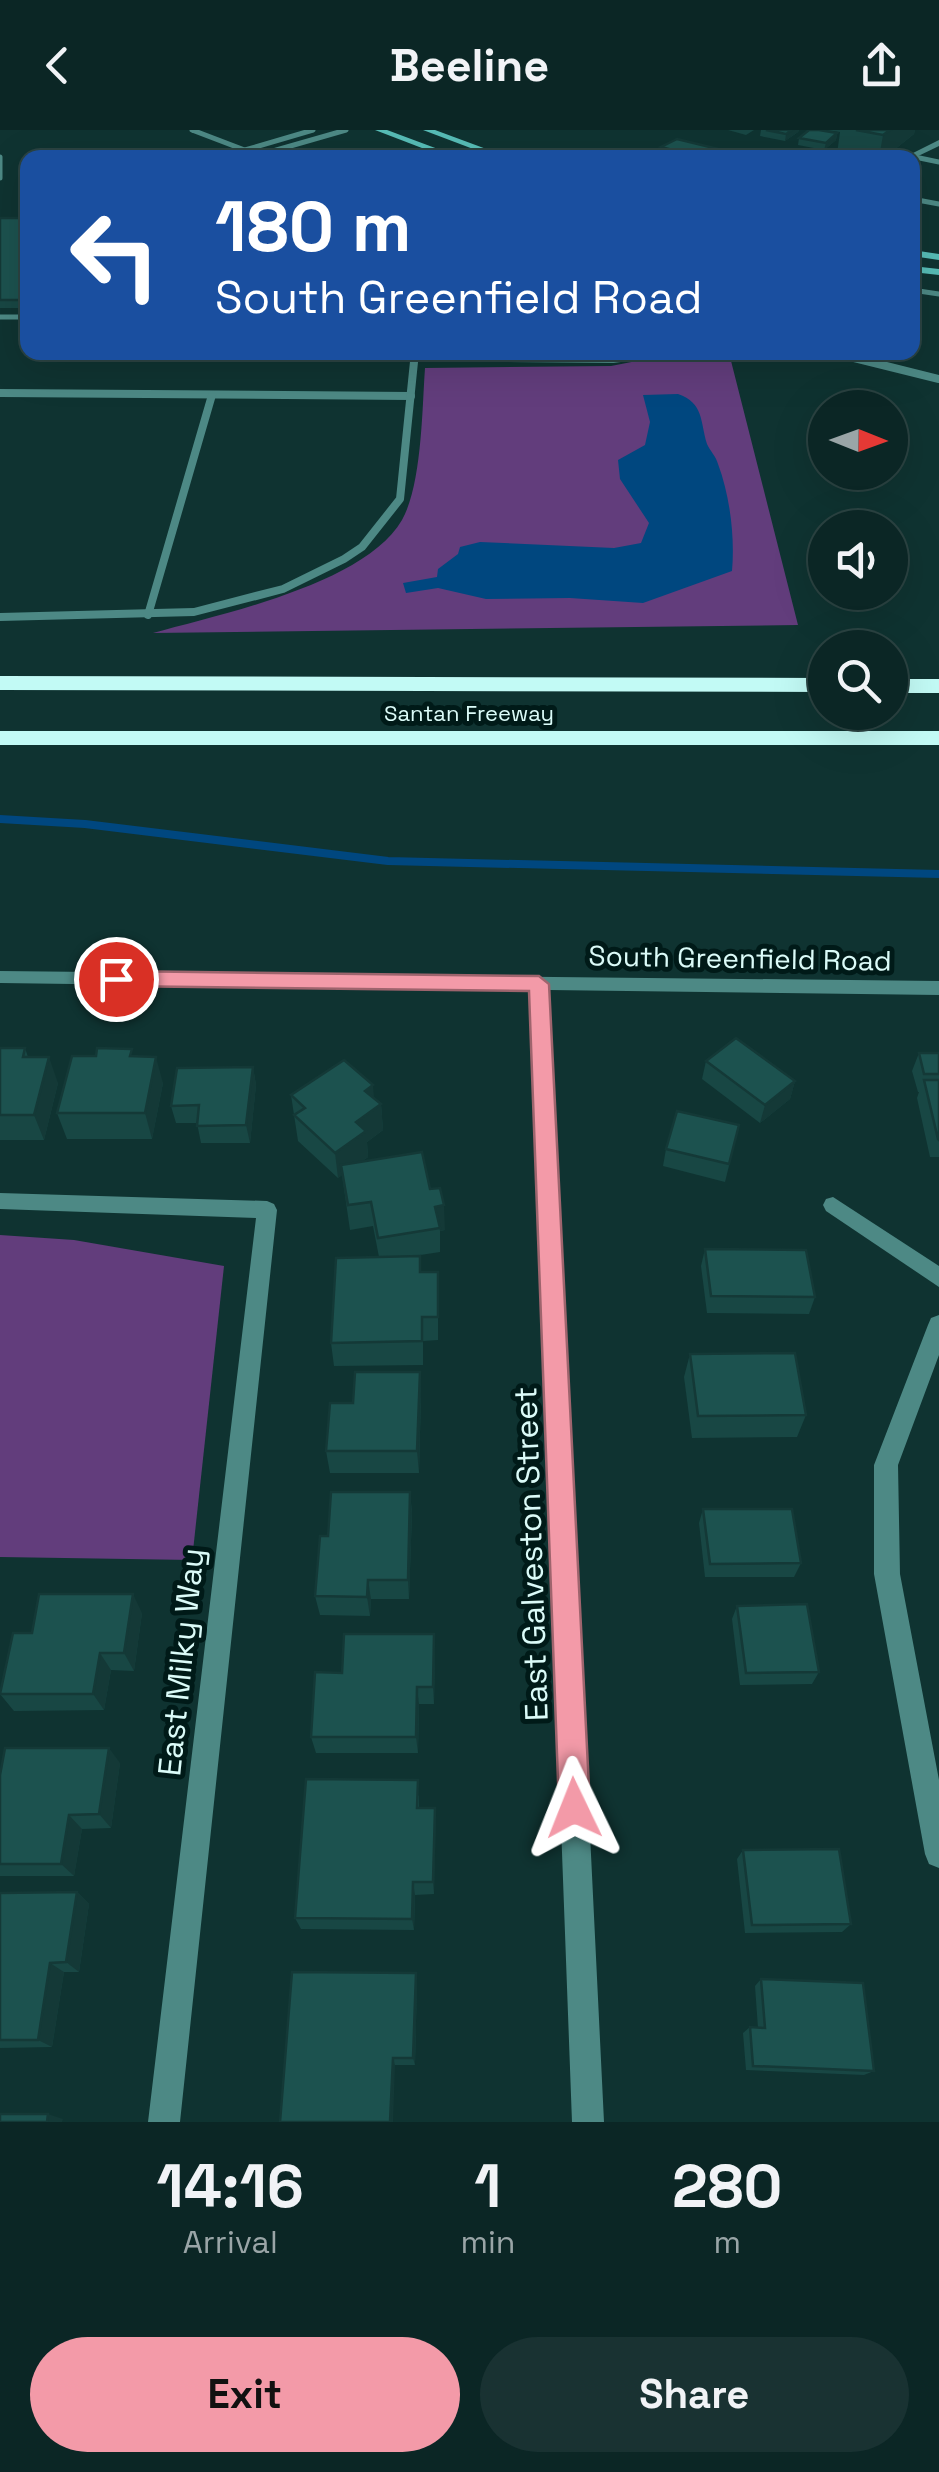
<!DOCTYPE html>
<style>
:root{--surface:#0b2625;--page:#193232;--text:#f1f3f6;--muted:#9aa5a7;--line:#2b4342;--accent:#f39aa8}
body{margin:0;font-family:"Space Grotesk",sans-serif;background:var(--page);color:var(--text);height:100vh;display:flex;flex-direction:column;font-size:38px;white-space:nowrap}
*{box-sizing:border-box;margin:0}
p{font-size:32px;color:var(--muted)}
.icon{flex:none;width:55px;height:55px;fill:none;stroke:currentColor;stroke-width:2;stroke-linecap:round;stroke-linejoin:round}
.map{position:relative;height:1992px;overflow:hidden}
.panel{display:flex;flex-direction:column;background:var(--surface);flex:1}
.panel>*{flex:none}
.top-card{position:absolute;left:20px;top:20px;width:900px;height:210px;border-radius:20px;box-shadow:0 10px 40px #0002,0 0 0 2px var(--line);background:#1a4fa0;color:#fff;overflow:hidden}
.needle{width:65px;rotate:91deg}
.controls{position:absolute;left:808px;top:260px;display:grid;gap:20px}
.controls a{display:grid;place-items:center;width:100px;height:100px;border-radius:50%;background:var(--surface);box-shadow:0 10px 40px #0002,0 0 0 2px var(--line);font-size:50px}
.pin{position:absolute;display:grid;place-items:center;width:85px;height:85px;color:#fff;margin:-42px;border:5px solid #fff;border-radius:50%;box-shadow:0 2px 10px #0007}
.me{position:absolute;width:110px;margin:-55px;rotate:358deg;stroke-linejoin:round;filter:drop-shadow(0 0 8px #0008)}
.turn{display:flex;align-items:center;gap:35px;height:210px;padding:0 30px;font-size:45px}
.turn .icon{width:130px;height:130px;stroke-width:2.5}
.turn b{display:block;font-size:70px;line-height:85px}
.eta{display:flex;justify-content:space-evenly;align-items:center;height:170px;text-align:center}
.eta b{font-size:60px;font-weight:800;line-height:70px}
.cta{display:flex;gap:20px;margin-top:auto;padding:20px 30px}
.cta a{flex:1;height:115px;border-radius:60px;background:var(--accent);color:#111;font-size:40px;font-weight:800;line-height:115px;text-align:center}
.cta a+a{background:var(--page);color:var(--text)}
header{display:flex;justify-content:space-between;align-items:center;height:130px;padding:0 30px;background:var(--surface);font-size:45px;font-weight:800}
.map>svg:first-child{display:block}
.green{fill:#623d7c}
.water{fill:#00477f}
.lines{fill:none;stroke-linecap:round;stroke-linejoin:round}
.stream{stroke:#00477f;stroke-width:8}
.service-far1{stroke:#4d8985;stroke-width:5}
.service{stroke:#4d8985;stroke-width:8}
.minor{fill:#4d8985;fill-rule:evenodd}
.secondary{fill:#57bdb7;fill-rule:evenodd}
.motorway{fill:#c2faf5;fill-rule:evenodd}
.wall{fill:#184744}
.shaded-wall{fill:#143937}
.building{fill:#1c524f;stroke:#143937;stroke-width:2.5}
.route{fill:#f39aa8;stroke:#9e646d;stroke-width:2.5}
.labels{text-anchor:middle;stroke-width:10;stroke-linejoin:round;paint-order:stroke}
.far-street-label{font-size:22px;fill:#dbfbf8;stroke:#001a18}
.street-label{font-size:28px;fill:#dbfbf8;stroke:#001a18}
.near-street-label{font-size:32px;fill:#dbfbf8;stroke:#001a18}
</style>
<header><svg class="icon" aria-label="back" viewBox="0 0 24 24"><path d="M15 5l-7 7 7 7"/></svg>Beeline<svg class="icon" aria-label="share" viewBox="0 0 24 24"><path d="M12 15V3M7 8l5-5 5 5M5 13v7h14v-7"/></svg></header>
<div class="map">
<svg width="939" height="1992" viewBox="0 0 939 1992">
<rect width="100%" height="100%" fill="#0f3331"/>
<g class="green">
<path d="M683 222 729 223 798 495 153 503C221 484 365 454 402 390 422 354 422 280 425 238L611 236Z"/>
<polygon points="0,1105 74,1110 224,1136 192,1430 0,1427"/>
</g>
<path class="water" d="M678 264C704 273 700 291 707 314 710 321 716 326 718 334 730 366 735 407 732 441L643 473 570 468 486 469 438 458 406 463 403 453 437 447 438 439 458 424 460 417 480 412 614 418 641 413 649 393 620 349 618 330 645 315 650 292 643 265Z"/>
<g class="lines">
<polyline class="stream" points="0,689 85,694 388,731 939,744"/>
<g class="service-far1">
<polyline points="192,0 263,27"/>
<polyline points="245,20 313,0"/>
<polyline points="259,25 346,0"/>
<polyline points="910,26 939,32"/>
<polyline points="0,27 0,48"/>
<polyline points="912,69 939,74"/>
<polyline points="912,160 939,164"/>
<polyline points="0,187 28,187"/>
</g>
<g class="service">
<polyline points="830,222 939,249"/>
<polyline points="415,227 613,229 664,222"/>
<polyline points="0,263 411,266"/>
<polyline points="148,485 212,265"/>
<polyline points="0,487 194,482 283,459 344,429 362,417 400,369 415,222"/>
</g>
<g class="minor">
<polygon points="939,10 939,16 912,29 903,28"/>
<polygon points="0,841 939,851 939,865 549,860 604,1992 572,1992 530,860 0,853"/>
<polygon points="0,1063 267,1071 274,1074 277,1080 180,1992 148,1992 256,1088 0,1079"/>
<polygon points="833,1067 939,1136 939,1157 826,1081 823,1075 826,1069"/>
<polygon points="939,1185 939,1225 898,1335 900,1444 939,1650 939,1738 929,1734 925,1724 874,1444 874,1335 928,1195 931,1188"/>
</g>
<g class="secondary">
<polygon points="375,0 387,0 462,28 448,28"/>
<polygon points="423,0 435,0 511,28 497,28"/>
<polygon points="912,120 939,124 939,130 912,126"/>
<polygon points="912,136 939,139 939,145 912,142"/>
</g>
<g class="motorway">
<polygon points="0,546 825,548 825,562 0,560"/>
<rect x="890" y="549" width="49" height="14"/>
<rect x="0" y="601" width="939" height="14"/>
</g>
</g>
<g class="wall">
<polygon points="728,0 754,0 746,5"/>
<polygon points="761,0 799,0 798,2 785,11 760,6"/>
<polygon points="825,0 919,0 915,0 914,4 884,28 857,28 837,24 840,2"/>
<polygon points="837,3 836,10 824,20 798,15 799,8"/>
<polygon points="661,17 755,28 660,28"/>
<rect x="0" y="88" width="28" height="90"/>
<polygon points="0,918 25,918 28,927 58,953 44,1010 0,1010"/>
<polygon points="919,923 939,923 939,1027 930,1027 917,968 919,962 918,962 912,941"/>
<polygon points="134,926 163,953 152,1009 67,1009 57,983"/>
<polygon points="706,931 795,951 790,969 760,993 702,949"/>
<polygon points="253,937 256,955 250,1013 201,1013 197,993 176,993 171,976"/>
<polygon points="291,965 374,969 381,974 383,1000 367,1012 368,1027 361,1032 430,1059 445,1100 440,1101 440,1122 414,1126 421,1142 438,1142 438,1210 423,1211 423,1235 334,1236 331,1213 379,1127 373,1096 350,1100 342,1045 338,1048 298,1011"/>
<polygon points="739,995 725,1052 663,1036 666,1019"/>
<polygon points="705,1119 815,1167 809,1184 707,1183 701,1136"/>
<polygon points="690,1224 806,1285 797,1307 692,1308 684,1247"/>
<polygon points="420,1242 421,1265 419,1343 330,1343 326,1321 353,1273"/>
<polygon points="410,1362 412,1383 409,1469 371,1469 370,1486 320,1485 315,1466 328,1406"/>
<polygon points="703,1379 801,1433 794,1447 705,1447 699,1393"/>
<polygon points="737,1476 819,1542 812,1554 740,1555 732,1489"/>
<polygon points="142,1483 134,1541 111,1540 104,1580 14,1581 0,1564 32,1503"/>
<polygon points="435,1522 434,1574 419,1574 418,1623 316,1623 311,1607 342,1543"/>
<polygon points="120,1633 111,1698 82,1699 74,1746 0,1746 0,1645"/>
<polygon points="419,1665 419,1678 435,1678 434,1764 415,1765 414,1800 301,1799 295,1788"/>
<polygon points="743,1720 851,1794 842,1802 745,1803 737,1729"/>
<polygon points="77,1762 89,1774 79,1842 64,1842 52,1917 0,1918 0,1763"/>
<polygon points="761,1849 874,1941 864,1945 746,1940 743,1903 750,1897 758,1898 755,1856"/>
<polygon points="417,1852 415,1935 395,1935 280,1992"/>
</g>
<g class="shaded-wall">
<polygon points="792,0 799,0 798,2 785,11 786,4"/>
<polygon points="890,0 919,0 915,0 914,4 884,28 879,28 883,5"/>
<polygon points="837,3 836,10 824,20 826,13"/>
<polygon points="49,927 58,953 44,1010 34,985"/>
<polygon points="156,927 163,953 152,1009 145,983"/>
<polygon points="253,937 256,955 250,1013 246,995"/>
<polygon points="795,951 790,969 760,993 765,975"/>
<polygon points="373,955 375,979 381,974 383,1000 367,1012 368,1027 338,1048 335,1023 356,992 365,961"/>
<polygon points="444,1075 445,1100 440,1101 435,1077"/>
<polygon points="420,1242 421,1265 419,1343 417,1321"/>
<polygon points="410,1362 412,1383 409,1469 408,1450"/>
<polygon points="368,1450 371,1469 370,1486 367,1467"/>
<polygon points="133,1464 142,1483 134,1541 124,1523"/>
<polygon points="434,1504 435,1522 434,1574 433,1557"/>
<polygon points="100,1523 111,1540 104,1580 93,1564"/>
<polygon points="417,1557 419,1574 418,1623 416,1607"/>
<polygon points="109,1618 120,1633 111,1698 99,1684"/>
<polygon points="435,1678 436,1692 434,1764 433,1752"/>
<polygon points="69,1685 82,1699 74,1746 61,1734"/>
<polygon points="413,1752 415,1765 414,1800 412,1789"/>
<polygon points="77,1762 89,1774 79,1842 66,1832"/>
<polygon points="50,1833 64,1842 52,1917 38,1910"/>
<polygon points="416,1843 417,1852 415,1935 413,1928"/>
<polygon points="393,1928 395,1935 393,1992 390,1992"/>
<polygon points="48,1984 63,1989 62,1992 47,1992"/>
</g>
<g class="building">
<polygon points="766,0 792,0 786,4"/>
<polygon points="809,0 819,0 837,3 826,13 799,8"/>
<polygon points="856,0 890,0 883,5"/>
<polygon points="677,9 755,28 703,28 661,17"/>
<rect x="0" y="88" width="28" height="82"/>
<polygon points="736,908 795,951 765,975 706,931"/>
<polygon points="0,918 25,918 23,927 49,927 34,985 0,985"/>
<polygon points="97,918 132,919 130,926 156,927 145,983 57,983 72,926 96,926"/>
<polygon points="919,923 939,923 939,944 924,944"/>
<polygon points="344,930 373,955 365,961 381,974 356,992 366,1001 335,1023 294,985 305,978 291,965"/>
<polygon points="253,937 246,995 197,996 199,975 171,976 177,938"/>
<polygon points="924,950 939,950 939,1010 938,1009"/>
<polygon points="677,981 739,995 729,1034 666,1019"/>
<polygon points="422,1022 430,1059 440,1058 444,1075 435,1077 440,1098 378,1108 371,1072 348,1075 341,1035"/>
<polygon points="705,1119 806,1120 815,1167 711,1166"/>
<polygon points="420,1126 420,1142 438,1142 438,1187 422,1187 422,1211 331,1213 336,1128"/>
<polygon points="795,1223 806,1285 698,1286 690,1224"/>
<polygon points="355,1242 420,1242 417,1321 326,1321 330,1273 353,1273"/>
<polygon points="331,1362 410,1362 408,1450 368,1450 367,1467 315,1466 320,1406 328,1406"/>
<polygon points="703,1379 792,1379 801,1433 710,1434"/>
<polygon points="39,1464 133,1464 124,1523 100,1523 93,1564 0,1564 13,1503 32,1503"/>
<polygon points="807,1474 819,1542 746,1543 737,1476"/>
<polygon points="344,1504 434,1504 433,1557 417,1557 416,1607 311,1607 315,1542 342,1543"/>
<polygon points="5,1618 109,1618 99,1684 69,1685 61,1734 0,1734 0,1645"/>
<polygon points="306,1649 418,1650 417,1678 435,1678 433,1752 413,1752 412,1789 295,1788"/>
<polygon points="839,1719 851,1794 752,1795 743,1720"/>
<polygon points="77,1762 66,1832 50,1833 38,1910 0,1910 0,1763"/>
<polygon points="292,1842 416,1843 413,1928 393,1928 390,1992 280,1992"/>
<polygon points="761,1849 863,1853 874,1941 753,1936 750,1897 765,1898"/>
<polygon points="0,1984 48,1984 47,1992 0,1992"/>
</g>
<polygon class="route" points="116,841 539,846 549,854 590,1678 586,1689 574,1694 563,1689 559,1678 529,861 116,856 105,849"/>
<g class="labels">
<g class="far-street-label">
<text x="469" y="591">Santan Freeway</text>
</g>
<g class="street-label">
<text transform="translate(740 828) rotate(1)" y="10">South Greenfield Road</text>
</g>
<g class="near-street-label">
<text transform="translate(531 1424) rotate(-92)" y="11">East Galveston Street</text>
<text transform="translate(181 1532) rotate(-84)" y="11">East Milky Way</text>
</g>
</g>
</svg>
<div class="controls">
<a><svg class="needle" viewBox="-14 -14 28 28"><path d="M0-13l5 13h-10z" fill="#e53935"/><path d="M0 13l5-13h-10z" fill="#9aa5a7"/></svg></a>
<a><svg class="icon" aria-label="sound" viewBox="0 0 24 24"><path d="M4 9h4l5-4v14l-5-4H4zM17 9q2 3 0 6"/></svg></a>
<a><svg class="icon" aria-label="search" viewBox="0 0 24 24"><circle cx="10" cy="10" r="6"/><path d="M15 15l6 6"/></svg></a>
</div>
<div class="pin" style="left:116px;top:849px;background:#d93025"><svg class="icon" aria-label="arrive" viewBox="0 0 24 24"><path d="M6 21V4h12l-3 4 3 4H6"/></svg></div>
<svg class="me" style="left:574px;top:1678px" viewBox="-20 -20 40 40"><path d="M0-17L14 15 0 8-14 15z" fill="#f39aa8" stroke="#fff" stroke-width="4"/></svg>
<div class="top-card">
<div class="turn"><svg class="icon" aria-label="left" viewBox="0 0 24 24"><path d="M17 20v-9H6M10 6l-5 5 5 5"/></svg><div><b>180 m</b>South Greenfield Road</div></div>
</div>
</div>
<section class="panel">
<div class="eta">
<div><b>14:16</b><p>Arrival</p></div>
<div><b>1</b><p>min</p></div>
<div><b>280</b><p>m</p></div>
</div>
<div class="cta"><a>Exit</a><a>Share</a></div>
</section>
